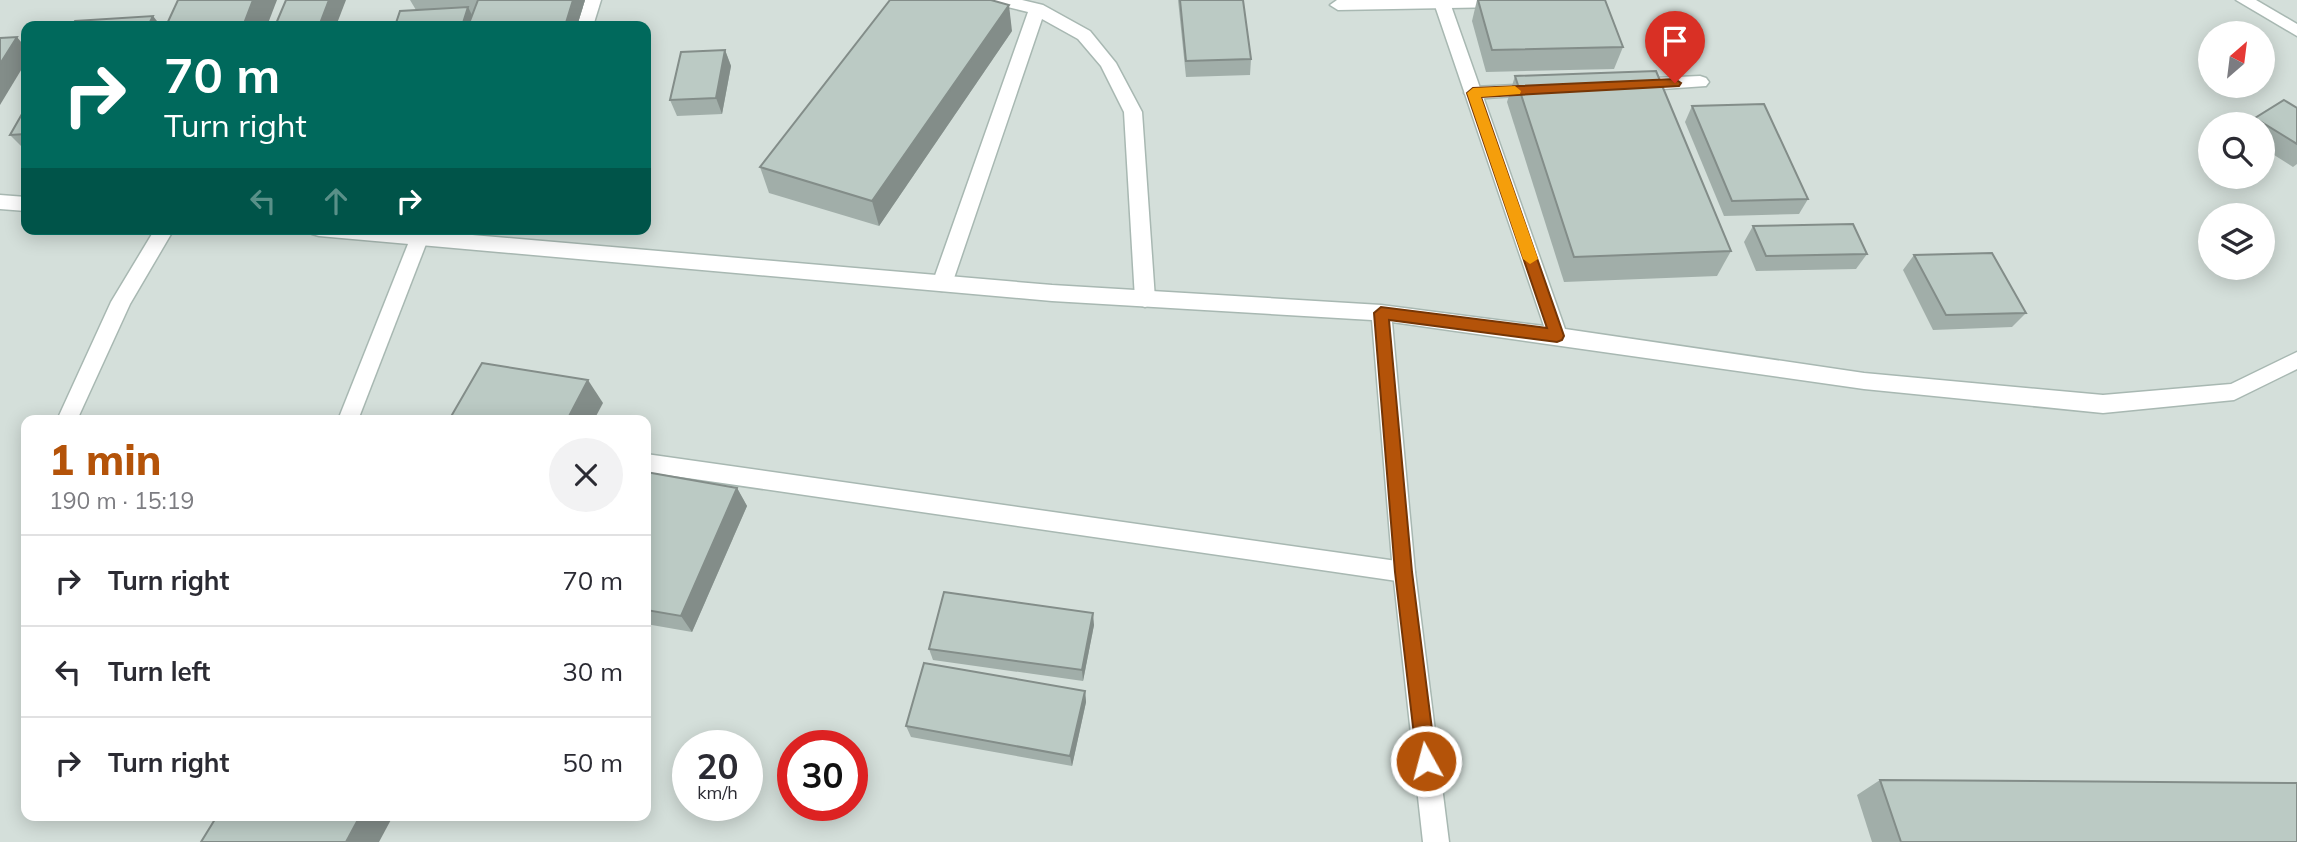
<!DOCTYPE html>
<meta charset="utf-8">
<style>
:root{--surface:#fff;--page:#f2f2f3;--text:#2b2b33;--muted:#7c7c81;--line:#e1e1e2;--accent:#b45309}
body{margin:0;font-family:Mulish,sans-serif;background:var(--page);color:var(--text);height:100vh;display:flex;flex-direction:column;font-size:26px;white-space:nowrap}
*{box-sizing:border-box;margin:0}
p{font-size:23px;color:var(--muted)}
.icon{flex:none;width:38px;height:38px;fill:none;stroke:currentColor;stroke-width:2;stroke-linecap:round;stroke-linejoin:round}
.map{position:relative;flex:1;overflow:hidden}
.panel{position:absolute;left:21px;top:415px;width:630px;height:406px;display:flex;flex-direction:column;background:var(--surface);border-radius:14px;box-shadow:0 4px 18px #0003}
.panel>*{flex:none}
.top-card{position:absolute;left:21px;top:21px;width:630px;height:214px;border-radius:14px;box-shadow:0 4px 18px #0003;background:#00695c;color:#fff;overflow:hidden}
.needle{width:46px;rotate:28deg}
.fabs{position:absolute;left:2198px;top:21px;display:grid;gap:14px}
.fabs a{display:grid;place-items:center;width:77px;height:77px;border-radius:50%;background:var(--surface);box-shadow:0 4px 18px #0003;font-size:35px}
.speed{position:absolute;left:672px;top:730px;display:flex;gap:14px;font-size:35px;font-weight:700;text-align:center}
.speed>*{display:grid;place-content:center;width:91px;height:91px;border-radius:50%;background:var(--surface);box-shadow:0 4px 18px #0003;line-height:1}
.speed small{font-size:18px;font-weight:400}
.speed .limit{border:10px solid #d22;background:#fff;color:#111}
.pin{position:absolute;display:grid;place-items:center;width:60px;height:60px;color:#fff;margin:-72px -30px;border-radius:50% 50% 50% 0;rotate:-45deg;box-shadow:0 0 7px #0007}
.pin .icon{rotate:45deg}
.me{position:absolute;width:77px;margin:-38px;rotate:353deg;stroke-linejoin:round;filter:drop-shadow(0 0 5px #0008)}
.turn{display:flex;align-items:center;gap:24px;height:147px;padding:0 28px;font-size:32px}
.turn .icon{width:91px;height:91px;stroke-width:2.5}
.turn b{display:block;font-size:49px;line-height:60px}
.lanes{display:flex;align-items:center;height:66px;padding:0 28px;background:#0003;justify-content:center;gap:35px;direction:ltr}
.lanes .off{opacity:.35}
.round{display:grid;place-items:center;flex:none;width:74px;height:74px;border-radius:37px;background:var(--page)}
.head{display:flex;align-items:center;justify-content:space-between;height:119px;padding:0 28px}
h1{font-size:42px;font-weight:800;line-height:52px;color:var(--accent)}
ul{padding:0;list-style:none}
li{display:flex;align-items:center;gap:21px;height:91px;padding:0 28px;border-top:2px solid var(--line)}
li div{flex:1}
li b{display:block;font-size:26px}
li em{font-style:normal}
.map>svg:first-child{display:block}
.built{fill:#d4dfda;fill-rule:evenodd}
.lines{fill:none;stroke-linecap:round;stroke-linejoin:round}
.lane-casing{stroke:#a8b8b2;stroke-width:3}
.street-casing{stroke:#a8b8b2;stroke-width:3}
.lane{fill:#fff;fill-rule:evenodd}
.street{fill:#fff;fill-rule:evenodd}
.wall{fill:#a1aea9}
.shaded-wall{fill:#838d89}
.building{fill:#bbcac4;stroke:#838d89;stroke-width:2}
.route{fill:#b45309;stroke:#753606;stroke-width:2}
.slow{fill:#f59e0b}
</style>
<div class="map">
<svg width="2297" height="842" viewBox="0 0 2297 842">
<rect width="100%" height="100%" fill="#e6efeb"/>
<path class="built" d="M0 0H2297V842H0ZM26 26H646V229H26ZM2210 33H2263V86H2210ZM2210 124H2263V177H2210ZM2210 215H2263V268H2210ZM26 420H646V816H26ZM688 746H747V805H688ZM793 746H852V805H793Z"/>
<g class="lines">
<g class="lane-casing">
<g id="lane">
<polygon points="993,0 1022,0 1043,5 1090,31 1116,63 1142,112 1155,299 1152,304 1145,307 1138,304 1135,299 1124,112 1101,66 1078,39 1042,19 952,284 949,289 942,291 935,289 932,284 1028,12 995,4"/>
<polygon points="1337,0 1511,0 1512,2 1504,7 1338,10 1330,5"/>
<polygon points="1700,76 1706,78 1709,82 1706,86 1633,91 1624,85 1633,79"/>
<polygon points="1538,84 1544,86 1547,90 1544,94 1473,99 1464,93 1473,87"/>
<polygon points="155,229 174,229 130,304 77,420 57,420 111,302"/>
<polygon points="419,232 426,234 428,239 358,420 338,420 410,239 412,234"/>
<polygon points="646,454 1404,562 1412,565 1415,572 1412,579 1404,582 646,472"/>
</g>
</g>
<g class="street-casing">
<g id="street">
<polygon points="585,0 601,0 593,26 577,26"/>
<polygon points="1433,0 1449,0 1565,329 1864,373 2103,395 2231,384 2297,352 2297,369 2234,400 2103,413 1864,389 1392,322 1415,572 1449,842 1423,842 1393,572 1372,320 1052,301 319,236 312,234 310,229 403,229 1052,285 1381,305 1544,326"/>
<polygon points="2236,0 2256,0 2297,24 2297,36"/>
<polygon points="0,195 26,197 26,211 0,209"/>
</g>
</g>
<use href="#lane" class="lane"/>
<use href="#street" class="street"/>
</g>
<g class="wall">
<polygon points="410,0 585,0 577,26 416,10"/>
<polygon points="1178,0 1243,0 1251,59 1250,75 1186,77"/>
<polygon points="1477,0 1605,0 1623,47 1614,69 1486,72 1472,21"/>
<polygon points="1012,31 879,226 769,193 760,167"/>
<polygon points="725,50 731,66 722,114 677,116 670,100"/>
<polygon points="1515,76 1731,251 1717,276 1564,282 1507,102"/>
<polygon points="1692,106 1808,199 1799,214 1724,216 1685,122"/>
<polygon points="26,107 26,151 10,135"/>
<polygon points="2297,108 2297,164 2293,167 2263,148 2263,124 2249,124 2255,118"/>
<polygon points="1753,226 1867,254 1856,269 1756,271 1744,242"/>
<polygon points="1914,255 2026,313 2012,327 1933,330 1903,270"/>
<polygon points="646,472 737,488 747,506 692,632 646,624"/>
<polygon points="1094,625 1083,681 933,660 929,649"/>
<polygon points="1085,691 1086,702 1072,766 911,737 906,726"/>
<polygon points="1880,780 2297,842 1872,842 1857,795"/>
</g>
<g class="shaded-wall">
<polygon points="253,0 277,0 267,26 243,26"/>
<polygon points="329,0 346,0 336,26 319,26"/>
<polygon points="573,0 585,0 577,26 565,26"/>
<polygon points="1009,5 1012,31 879,226 872,201"/>
<polygon points="468,7 476,23 475,26 462,26"/>
<polygon points="153,16 161,26 148,26"/>
<polygon points="17,37 26,48 26,62 0,105 0,64"/>
<polygon points="725,50 731,66 722,114 716,98"/>
<polygon points="588,380 603,403 594,420 567,420"/>
<polygon points="737,488 747,506 692,632 681,616"/>
<polygon points="1093,613 1094,625 1083,681 1082,670"/>
<polygon points="1085,691 1086,702 1072,766 1070,756"/>
<polygon points="360,816 393,816 379,842 346,842"/>
</g>
<g class="building">
<polygon points="178,0 253,0 243,26 166,26"/>
<polygon points="286,0 329,0 319,26 275,26"/>
<polygon points="478,0 573,0 565,26 468,26"/>
<polygon points="890,0 991,0 1009,5 872,201 760,167"/>
<polygon points="1180,0 1243,0 1251,59 1186,61"/>
<polygon points="1478,0 1605,0 1623,47 1492,50"/>
<polygon points="468,7 462,26 395,26 400,11"/>
<polygon points="153,16 148,26 72,26 75,21"/>
<polygon points="17,37 0,64 0,38"/>
<polygon points="725,50 716,98 670,100 681,52"/>
<polygon points="1656,71 1731,251 1574,257 1515,76"/>
<polygon points="2284,100 2297,108 2297,144 2255,118"/>
<polygon points="1764,104 1808,199 1732,201 1692,106"/>
<polygon points="26,107 26,134 10,135"/>
<polygon points="1853,224 1867,254 1766,256 1753,226"/>
<polygon points="1992,253 2026,313 1946,315 1914,255"/>
<polygon points="482,363 588,380 567,420 449,420"/>
<polygon points="646,472 737,488 681,616 646,610"/>
<polygon points="944,592 1093,613 1082,670 929,649"/>
<polygon points="924,663 1085,691 1070,756 906,726"/>
<polygon points="1880,780 2297,783 2297,842 1901,842"/>
<polygon points="217,816 360,816 346,842 201,842"/>
</g>
<polygon class="route" points="1675,79 1681,83 1679,86 1481,97 1564,336 1562,340 1557,342 1389,320 1412,572 1436,761 1433,767 1426,770 1420,767 1417,761 1395,572 1374,313 1381,307 1547,328 1467,93 1473,88"/>
<polygon class="slow" points="1515,86 1521,91 1520,94 1481,97 1538,259 1530,264 1523,259 1467,93 1473,88"/>
</svg>
<div class="fabs">
<a><svg class="needle" viewBox="-14 -14 28 28"><path d="M0-13l5 13h-10z" fill="#e53935"/><path d="M0 13l5-13h-10z" fill="#7c7c81"/></svg></a>
<a><svg class="icon" aria-label="search" viewBox="0 0 24 24"><circle cx="10" cy="10" r="6"/><path d="M15 15l6 6"/></svg></a>
<a><svg class="icon" aria-label="layers" viewBox="0 0 24 24"><path d="M12 4l9 5-9 5-9-5zM3 14l9 5 9-5"/></svg></a>
</div>
<div class="speed"><div>20<small>km/h</small></div><div class="limit">30</div></div>
<div class="pin" style="left:1675px;top:83px;background:#d93025"><svg class="icon" aria-label="arrive" viewBox="0 0 24 24"><path d="M6 21V4h12l-3 4 3 4H6"/></svg></div>
<svg class="me" style="left:1426px;top:761px" viewBox="-20 -20 40 40"><circle r="17" fill="#b45309" stroke="#fff" stroke-width="3"/><path d="M0-11L8 9 0 5-8 9z" fill="#fff"/></svg>
<div class="top-card">
<div class="turn"><svg class="icon" aria-label="right" viewBox="0 0 24 24"><path d="M7 20v-9h11M14 6l5 5-5 5"/></svg><div><b>70 m</b>Turn right</div></div>
<div class="lanes"><svg class="icon off" aria-label="left" viewBox="0 0 24 24"><path d="M17 20v-9H6M10 6l-5 5 5 5"/></svg><svg class="icon off" aria-label="ahead" viewBox="0 0 24 24"><path d="M12 20V5M6 11l6-6 6 6"/></svg><svg class="icon" aria-label="right" viewBox="0 0 24 24"><path d="M7 20v-9h11M14 6l5 5-5 5"/></svg></div>
</div>
<section class="panel">
<div class="head"><div><h1>1 min</h1><p>190 m · 15:19</p></div><a class="round"><svg class="icon" aria-label="close" viewBox="0 0 24 24"><path d="M6 6l12 12M18 6L6 18"/></svg></a></div>
<ul>
<li><svg class="icon" aria-label="right" viewBox="0 0 24 24"><path d="M7 20v-9h11M14 6l5 5-5 5"/></svg><div><b>Turn right</b></div><em>70 m</em></li>
<li><svg class="icon" aria-label="left" viewBox="0 0 24 24"><path d="M17 20v-9H6M10 6l-5 5 5 5"/></svg><div><b>Turn left</b></div><em>30 m</em></li>
<li><svg class="icon" aria-label="right" viewBox="0 0 24 24"><path d="M7 20v-9h11M14 6l5 5-5 5"/></svg><div><b>Turn right</b></div><em>50 m</em></li>
</ul>
</section>
</div>
